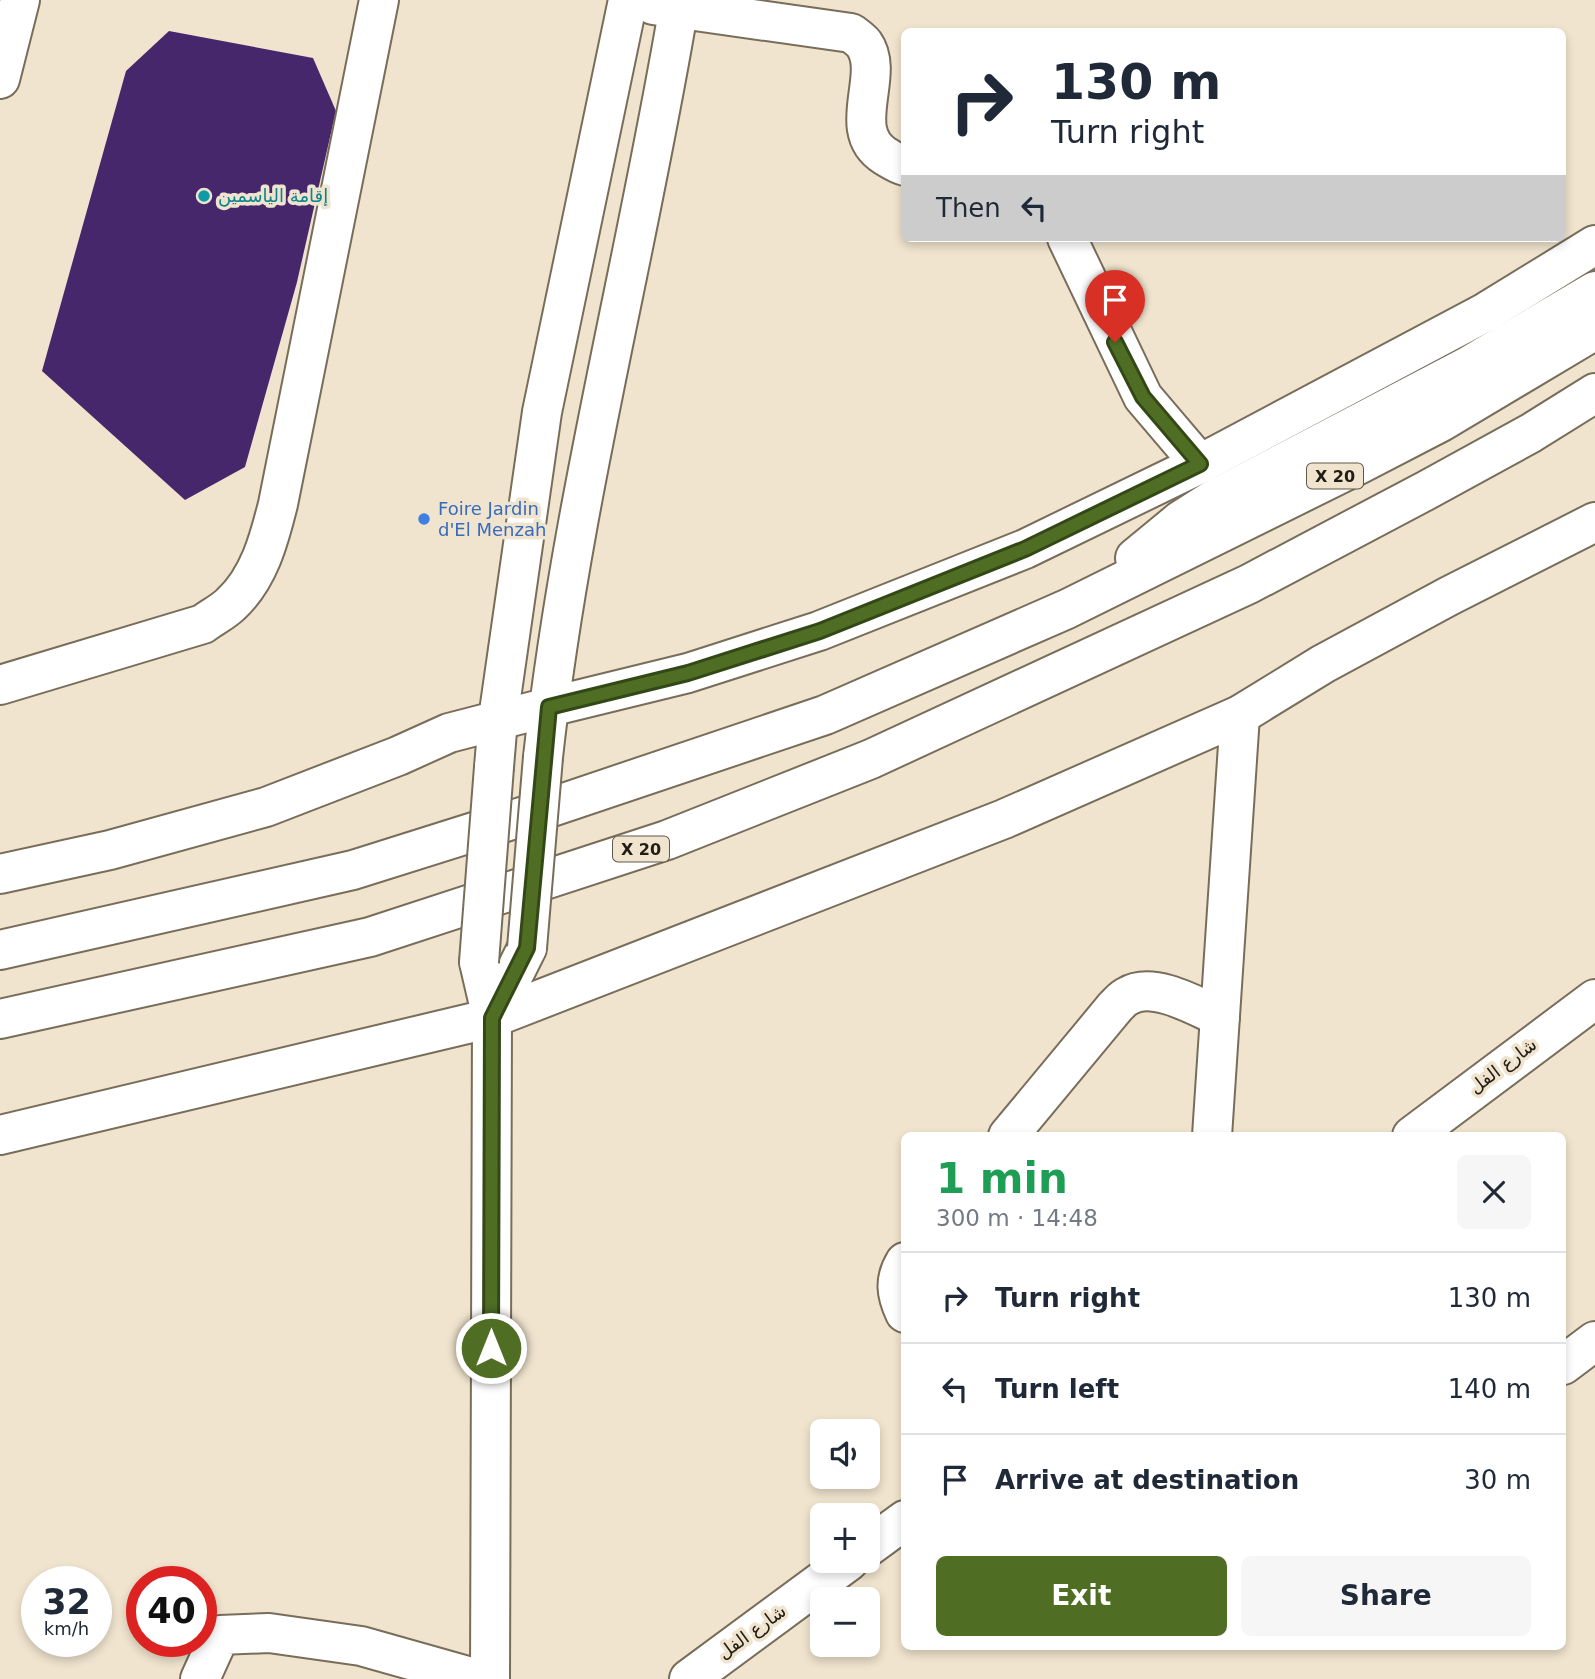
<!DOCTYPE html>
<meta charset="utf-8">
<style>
:root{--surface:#fff;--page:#f6f6f7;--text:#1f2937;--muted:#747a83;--line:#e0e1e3;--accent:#4f6e24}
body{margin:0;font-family:"DejaVu Sans",Cairo,sans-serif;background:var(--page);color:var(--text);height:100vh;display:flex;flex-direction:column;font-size:26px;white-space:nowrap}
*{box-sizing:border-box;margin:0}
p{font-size:23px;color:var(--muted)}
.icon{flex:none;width:38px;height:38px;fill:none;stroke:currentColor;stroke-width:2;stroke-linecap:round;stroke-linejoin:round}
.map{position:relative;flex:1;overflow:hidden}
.drawer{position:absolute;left:901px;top:1132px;width:665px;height:518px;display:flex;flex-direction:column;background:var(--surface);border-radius:10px;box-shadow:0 4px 10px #0003}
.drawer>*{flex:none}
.guide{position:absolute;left:901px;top:28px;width:665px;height:214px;border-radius:10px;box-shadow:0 4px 10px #0003;background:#fff;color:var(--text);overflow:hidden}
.tools{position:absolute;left:810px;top:1419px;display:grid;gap:14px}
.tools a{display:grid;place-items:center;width:70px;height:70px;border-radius:10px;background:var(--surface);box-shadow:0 4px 10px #0003;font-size:35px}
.speed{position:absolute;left:21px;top:1566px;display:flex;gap:14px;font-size:35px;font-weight:700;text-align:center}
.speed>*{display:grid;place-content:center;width:91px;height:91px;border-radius:50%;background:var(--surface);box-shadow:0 4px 10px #0003;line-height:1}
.speed small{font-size:18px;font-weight:400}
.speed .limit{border:10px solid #d22;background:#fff;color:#111}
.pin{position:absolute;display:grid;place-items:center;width:60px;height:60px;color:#fff;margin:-72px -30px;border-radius:50% 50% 50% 0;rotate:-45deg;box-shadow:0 0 7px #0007}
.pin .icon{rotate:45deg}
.me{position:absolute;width:77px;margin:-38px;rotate:0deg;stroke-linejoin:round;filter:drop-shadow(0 0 5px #0008)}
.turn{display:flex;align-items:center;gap:24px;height:147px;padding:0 35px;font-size:32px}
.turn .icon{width:91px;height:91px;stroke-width:2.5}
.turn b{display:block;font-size:49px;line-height:60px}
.then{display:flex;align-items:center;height:66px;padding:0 35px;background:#0003;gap:14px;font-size:26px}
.round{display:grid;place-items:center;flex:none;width:74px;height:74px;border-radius:10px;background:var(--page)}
.overview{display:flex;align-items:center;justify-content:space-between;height:119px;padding:0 35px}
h1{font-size:42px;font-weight:600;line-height:52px;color:#1e9e55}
.button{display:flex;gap:14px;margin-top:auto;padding:14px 35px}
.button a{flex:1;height:80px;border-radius:10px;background:var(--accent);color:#fff;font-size:28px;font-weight:600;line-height:80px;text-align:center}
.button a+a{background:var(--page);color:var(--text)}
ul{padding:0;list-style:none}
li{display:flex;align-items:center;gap:21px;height:91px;padding:0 35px;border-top:2px solid var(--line)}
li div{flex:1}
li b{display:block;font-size:26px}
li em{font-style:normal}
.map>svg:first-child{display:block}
.building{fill:#46276c}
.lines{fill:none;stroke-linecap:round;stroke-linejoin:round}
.minor-casing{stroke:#786d5a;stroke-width:42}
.highway-casing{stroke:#786d5a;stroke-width:42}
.minor{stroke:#fff;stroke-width:38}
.highway{stroke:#fff;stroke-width:38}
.minor-bridge-casing{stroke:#786d5a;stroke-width:42;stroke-linecap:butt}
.minor-bridge{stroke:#fff;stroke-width:38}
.route-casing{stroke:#334817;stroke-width:18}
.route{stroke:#4f6e24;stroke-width:12}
.culture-dot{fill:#0f9aa8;stroke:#f0e4ce;stroke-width:2.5}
.shop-dot{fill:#3f7fe0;stroke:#f0e4ce;stroke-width:2.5}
.labels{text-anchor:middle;stroke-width:7;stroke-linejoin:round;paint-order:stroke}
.shield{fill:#f0e4ce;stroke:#5f584c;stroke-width:2}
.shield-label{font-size:16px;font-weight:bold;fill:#211c14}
.culture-label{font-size:18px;fill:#0d838f;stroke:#f0e4ce;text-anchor:start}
.shop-label{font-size:18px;fill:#366cbe;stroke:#f0e4ce;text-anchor:start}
.street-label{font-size:18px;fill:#211c14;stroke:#f0e4ce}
</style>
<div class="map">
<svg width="1595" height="1679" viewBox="0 0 1595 1679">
<rect width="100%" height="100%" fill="#f0e4ce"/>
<polygon class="building" points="169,31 313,58 336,111 297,282 245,467 185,500 42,371 126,71"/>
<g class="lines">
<g class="minor-casing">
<g id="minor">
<path d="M653 5 851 33C855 36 861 40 864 44 886 75 844 130 885 156 892 160 897 164 905 166"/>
<polyline points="0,79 20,0"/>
<polyline points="1067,238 1143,397 1200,464"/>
<path d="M0 685 203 624C212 617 223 612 231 604 259 578 269 540 278 504L379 0"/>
<polyline points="549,707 688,673 819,631 1025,549 1200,464 1486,312 1595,245"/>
<path d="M543 757C571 502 638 253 680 0"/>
<polyline points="494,767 498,719 542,412 628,0"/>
<polyline points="479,962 492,1018 490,1679"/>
<polyline points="492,1018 527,948"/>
<polyline points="0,1135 492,1018 1004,819 1240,715 1323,664 1449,596 1595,522"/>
<path d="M1008 1136 1115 1007C1119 1003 1123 998 1128 996 1153 981 1196 1006 1220 1017"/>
<polyline points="1212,1136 1240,715"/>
<polyline points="1412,1136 1595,999"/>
<path d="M905 1262C894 1280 896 1294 905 1313"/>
<polyline points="1563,1365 1595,1341"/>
<polyline points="868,1547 905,1520"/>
<polyline points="200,1679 220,1635 269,1633 361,1646 478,1679"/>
<polyline points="689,1679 849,1561"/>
</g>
</g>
<g class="highway-casing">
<g id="highway">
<polyline points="1135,558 1181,520 1214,499 1468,366 1595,291"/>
<polyline points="0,874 110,850 266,807 398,756 449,733 549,707"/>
<polyline points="0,950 353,870 534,813 825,715 1067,609 1360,464 1441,422 1595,330"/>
<polyline points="0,1019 370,937 667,840 871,759 1249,584 1427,490 1531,433 1595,393"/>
</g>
</g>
<use href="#minor" class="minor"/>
<use href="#highway" class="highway"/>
<g class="minor-bridge-casing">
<g id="minor-bridge">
<polyline points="527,948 543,757"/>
<polyline points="479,962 494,767"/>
</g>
</g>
<use href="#minor-bridge" class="minor-bridge"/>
</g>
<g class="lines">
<g class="route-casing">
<polyline id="route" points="491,1348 492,1018 527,948 549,707 688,673 820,631 1025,549 1200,464 1143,397 1115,342"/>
</g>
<use href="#route" class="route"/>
</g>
<circle class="culture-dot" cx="204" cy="196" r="7"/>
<circle class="shop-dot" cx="424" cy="519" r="7"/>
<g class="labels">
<g class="shield">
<rect x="1307" y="463.5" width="56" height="25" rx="5"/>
<rect x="613" y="836.5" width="56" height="25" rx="5"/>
</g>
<g class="shield-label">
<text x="1335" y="482">X 20</text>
<text x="641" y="855">X 20</text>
</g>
<g class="culture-label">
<text x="218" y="202">إقامة الياسمين</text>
</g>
<g class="shop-label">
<text x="438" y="515">Foire Jardin<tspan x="438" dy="21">d'El Menzah</tspan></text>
</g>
<g class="street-label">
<text transform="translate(1503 1066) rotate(-37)" y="6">شارع الفل</text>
<text transform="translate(752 1632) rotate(-36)" y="6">شارع الفل</text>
</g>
</g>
</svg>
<div class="tools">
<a><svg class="icon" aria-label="sound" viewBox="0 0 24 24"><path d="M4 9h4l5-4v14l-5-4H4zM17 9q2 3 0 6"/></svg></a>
<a>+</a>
<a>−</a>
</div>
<div class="speed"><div>32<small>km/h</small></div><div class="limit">40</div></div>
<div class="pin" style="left:1115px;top:342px;background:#d93025"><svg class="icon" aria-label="arrive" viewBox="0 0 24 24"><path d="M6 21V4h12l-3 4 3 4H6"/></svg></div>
<svg class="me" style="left:491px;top:1348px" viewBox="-20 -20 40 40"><circle r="17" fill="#4f6e24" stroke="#fff" stroke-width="3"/><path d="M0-11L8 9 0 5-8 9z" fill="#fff"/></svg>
<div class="guide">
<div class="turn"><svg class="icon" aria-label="right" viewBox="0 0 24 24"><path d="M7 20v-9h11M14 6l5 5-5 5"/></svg><div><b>130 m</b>Turn right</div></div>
<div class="then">Then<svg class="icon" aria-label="left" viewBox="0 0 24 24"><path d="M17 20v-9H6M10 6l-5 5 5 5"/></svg></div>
</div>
<section class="drawer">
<div class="overview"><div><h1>1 min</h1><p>300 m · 14:48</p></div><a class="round"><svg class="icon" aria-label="close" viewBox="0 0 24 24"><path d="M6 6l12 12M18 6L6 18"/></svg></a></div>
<ul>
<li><svg class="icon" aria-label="right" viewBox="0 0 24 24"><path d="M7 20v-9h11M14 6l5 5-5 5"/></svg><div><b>Turn right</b></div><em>130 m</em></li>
<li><svg class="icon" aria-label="left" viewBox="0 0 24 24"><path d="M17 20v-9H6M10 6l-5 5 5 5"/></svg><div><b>Turn left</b></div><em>140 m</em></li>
<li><svg class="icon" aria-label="arrive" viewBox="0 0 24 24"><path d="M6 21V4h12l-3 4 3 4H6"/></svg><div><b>Arrive at destination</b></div><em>30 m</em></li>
</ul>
<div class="button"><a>Exit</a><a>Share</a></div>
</section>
</div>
